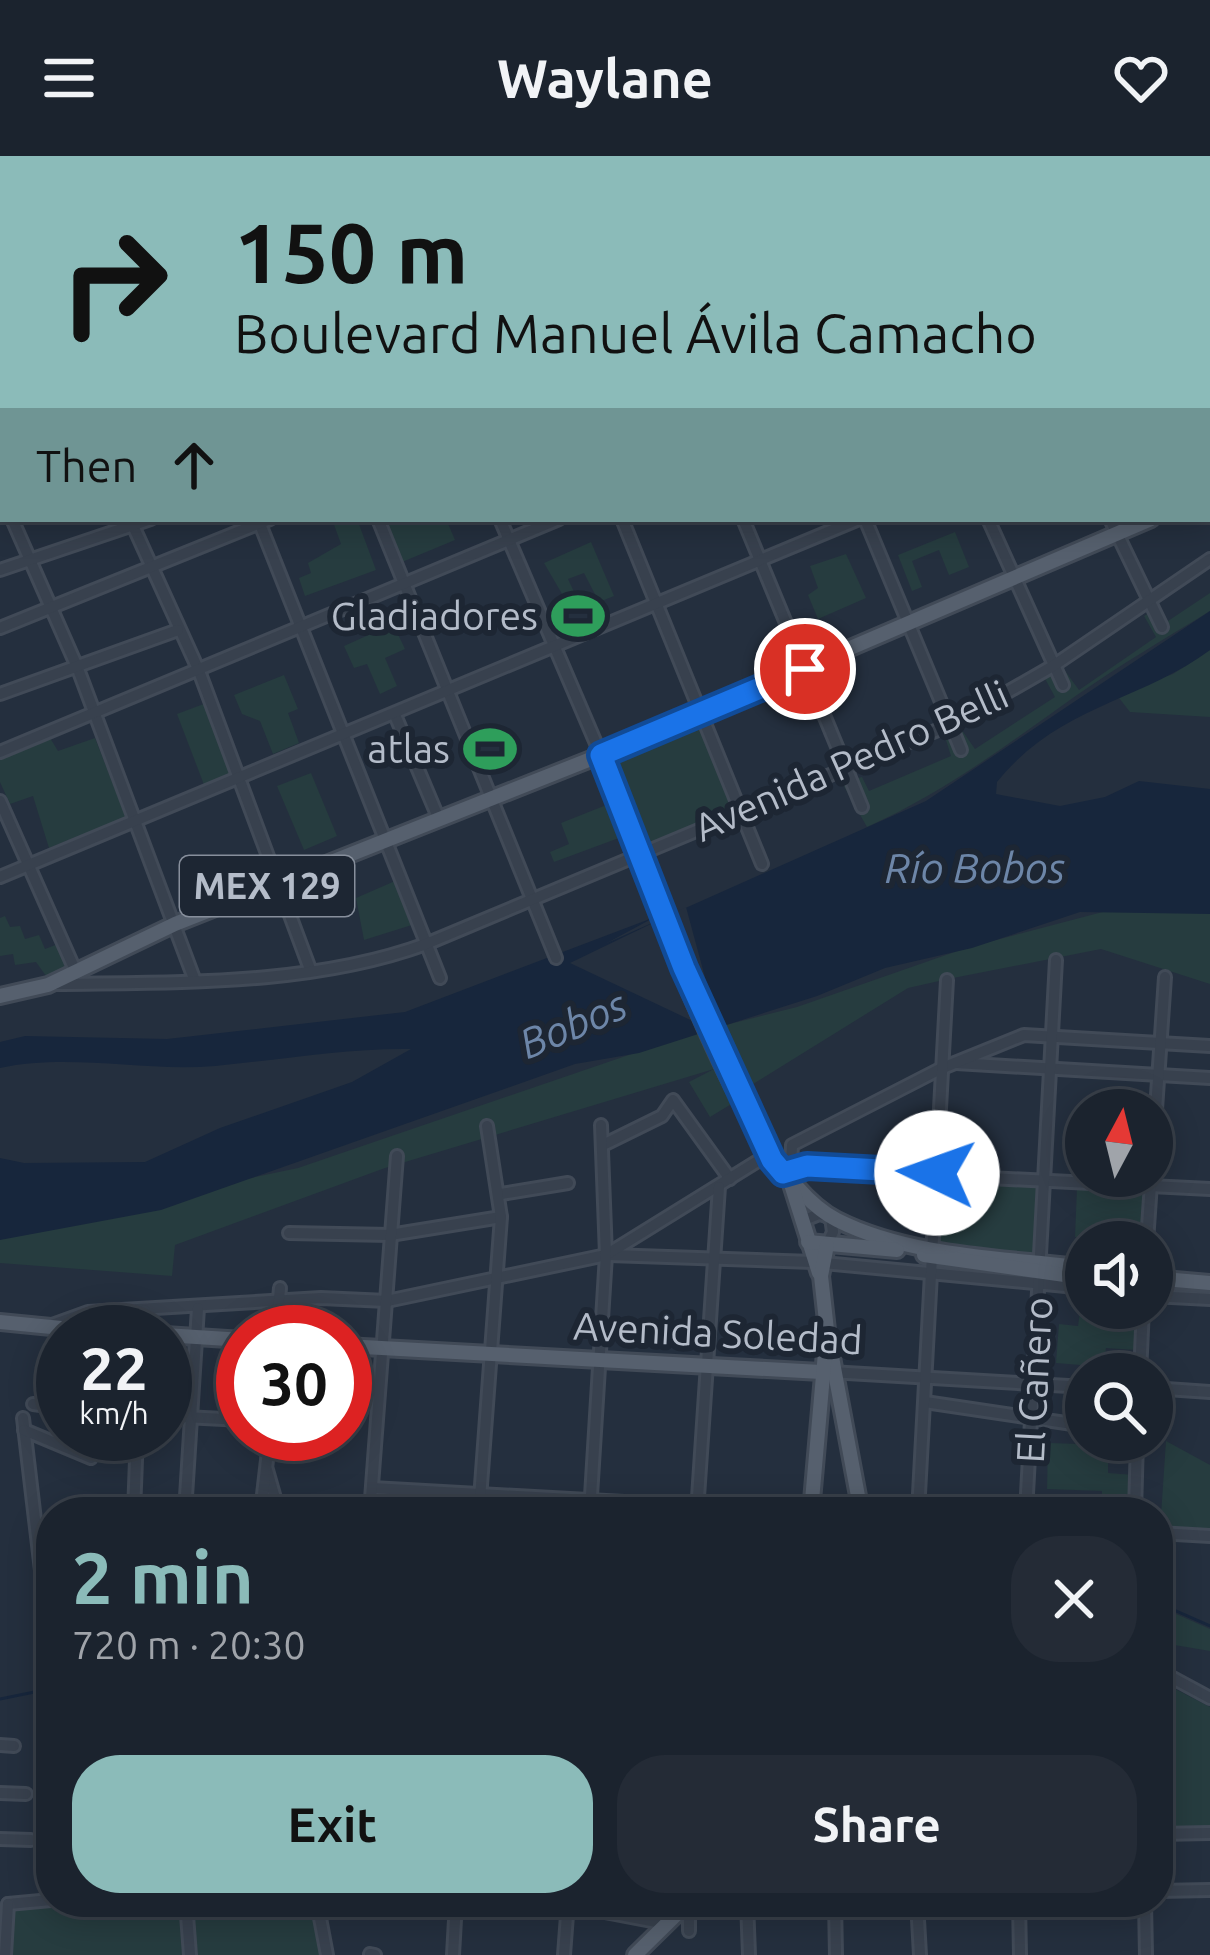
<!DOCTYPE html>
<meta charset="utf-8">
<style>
:root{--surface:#1b232e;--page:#242b36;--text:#f1f3f6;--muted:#a0a4aa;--line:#39404a;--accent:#8bbbb9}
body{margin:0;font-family:Ubuntu,sans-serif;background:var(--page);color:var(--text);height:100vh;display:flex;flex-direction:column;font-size:45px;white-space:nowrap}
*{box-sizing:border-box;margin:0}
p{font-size:39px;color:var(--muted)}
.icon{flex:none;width:66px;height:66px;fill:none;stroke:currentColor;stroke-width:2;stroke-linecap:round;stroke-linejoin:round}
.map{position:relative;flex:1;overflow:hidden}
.sheet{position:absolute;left:36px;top:1341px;width:1137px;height:420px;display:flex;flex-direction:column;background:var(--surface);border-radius:48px;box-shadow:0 6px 30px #0003,0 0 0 3px var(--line)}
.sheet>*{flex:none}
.top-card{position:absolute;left:0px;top:0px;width:1212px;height:366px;box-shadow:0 6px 30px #0003,0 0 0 3px var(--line);background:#8bbbb9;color:#111;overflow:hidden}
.needle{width:78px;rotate:7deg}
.tools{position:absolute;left:1065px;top:933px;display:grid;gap:24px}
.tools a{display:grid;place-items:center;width:108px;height:108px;border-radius:50%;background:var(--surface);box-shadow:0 6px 30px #0003,0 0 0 3px var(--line);font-size:60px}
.speed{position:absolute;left:36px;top:1149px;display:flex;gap:24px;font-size:60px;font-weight:700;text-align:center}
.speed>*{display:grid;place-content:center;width:156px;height:156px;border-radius:50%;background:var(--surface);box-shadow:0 6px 30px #0003,0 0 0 3px var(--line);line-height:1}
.speed small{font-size:30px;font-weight:400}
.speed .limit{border:18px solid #d22;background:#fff;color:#111}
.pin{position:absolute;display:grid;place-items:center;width:102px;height:102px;color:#fff;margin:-51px;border:6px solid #fff;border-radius:50%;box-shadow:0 3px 12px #0007}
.me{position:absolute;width:132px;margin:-66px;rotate:273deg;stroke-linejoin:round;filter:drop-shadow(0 0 9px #0008)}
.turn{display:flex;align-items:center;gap:42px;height:252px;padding:0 36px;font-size:54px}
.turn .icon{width:156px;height:156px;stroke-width:2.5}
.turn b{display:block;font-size:84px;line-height:102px}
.then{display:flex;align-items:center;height:114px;padding:0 36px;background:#0003;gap:24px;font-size:45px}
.round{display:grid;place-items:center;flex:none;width:126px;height:126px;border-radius:48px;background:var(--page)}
.summary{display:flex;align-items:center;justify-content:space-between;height:204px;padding:0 36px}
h1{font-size:72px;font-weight:700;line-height:90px;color:var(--accent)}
.cta{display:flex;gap:24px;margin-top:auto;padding:24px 36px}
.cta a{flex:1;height:138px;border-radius:48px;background:var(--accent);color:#111;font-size:48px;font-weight:700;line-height:138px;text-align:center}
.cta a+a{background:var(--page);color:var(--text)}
header{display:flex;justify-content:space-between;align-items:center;height:156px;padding:0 36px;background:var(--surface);font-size:54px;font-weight:700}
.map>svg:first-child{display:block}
.green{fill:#263c3f}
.water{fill:#17263c}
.pier{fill:#242f3e}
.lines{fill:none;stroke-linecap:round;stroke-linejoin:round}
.stream{stroke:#17263c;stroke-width:3}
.minor-casing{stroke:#414a57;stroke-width:16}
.major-casing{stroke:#414a57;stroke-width:20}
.minor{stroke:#38414e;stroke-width:10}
.major{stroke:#56606e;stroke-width:14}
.route-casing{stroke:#114b97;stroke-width:30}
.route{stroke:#1a73e8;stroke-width:21}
.labels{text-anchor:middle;stroke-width:12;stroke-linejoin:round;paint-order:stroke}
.shield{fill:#1d2633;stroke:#878f9c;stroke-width:3}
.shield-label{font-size:36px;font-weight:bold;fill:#b4bcc9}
.poi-label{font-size:39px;fill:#b4bcc9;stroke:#1d2633;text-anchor:end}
.street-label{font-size:39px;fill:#b4bcc9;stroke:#1d2633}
.water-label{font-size:42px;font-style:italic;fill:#6d86a8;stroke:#1d2633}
</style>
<header><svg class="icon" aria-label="menu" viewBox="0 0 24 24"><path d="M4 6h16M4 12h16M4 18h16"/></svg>Waylane<svg class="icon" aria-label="heart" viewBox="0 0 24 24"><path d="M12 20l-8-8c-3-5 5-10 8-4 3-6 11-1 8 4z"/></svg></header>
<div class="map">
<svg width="1210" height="1799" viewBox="0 0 1210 1799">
<rect width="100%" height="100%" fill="#242f3e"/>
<g class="green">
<polygon points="332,363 357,363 376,414 305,440 299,422 311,417 308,407 341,388"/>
<polygon points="446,363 455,384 402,406 383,365"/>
<polygon points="955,376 969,411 949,419 939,394 912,405 922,431 912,435 898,399"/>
<polygon points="591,386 614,440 599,446 584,417 568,423 576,440 565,443 544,407"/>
<polygon points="846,398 866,442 818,463 808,439 818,432 810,410"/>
<path d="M1210 437V455C1166 482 1120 509 1077 539 1008 588 945 636 867 671L842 627 862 621 869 635 951 600 945 581 961 573 975 593 1055 541 1043 519 1060 508 1079 534 1156 481 1144 460 1159 451 1168 465Z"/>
<polygon points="393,468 405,493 385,502 397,530 380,538 367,508 354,512 344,490"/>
<polygon points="1210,494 1210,561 1130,556 1116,538 1173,518"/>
<polygon points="284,519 298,553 288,557 299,587 273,598 260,565 242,558 234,539"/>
<polygon points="209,546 238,622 206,634 177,558"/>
<polygon points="701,559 742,657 643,698 603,600"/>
<polygon points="50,582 58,595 95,582 126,661 49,692 33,640 10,648 0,626 0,600"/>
<polygon points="311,617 337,680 304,694 277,630"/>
<polygon points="614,646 627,679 554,706 550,696 569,688 561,667"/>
<polygon points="395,725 415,768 364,784 356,742"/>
<polygon points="1152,743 1210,750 1210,828 1101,793 948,823 908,832 745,933 736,908 723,911 738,944 710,961 689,926 714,913 385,1012 175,1089 172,1120 0,1107 0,1075 298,1012 690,878 797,851 966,792"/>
<polygon points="5,760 10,771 20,770 25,783 39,779 45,793 58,788 71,812 49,824 36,806 15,809 13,798 0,800 0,762"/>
<polygon points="938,1022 1045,1024 1040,1102 934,1088"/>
<polygon points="1077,1032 1146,1036 1143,1085 1075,1081"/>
<polygon points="1080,1156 1115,1159 1115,1173 1138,1174 1136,1194 1106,1192 1104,1211 1056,1207 1059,1168 1078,1170"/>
<polygon points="1166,1285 1210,1309 1210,1378 1160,1374"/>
<polygon points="1048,1287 1108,1289 1108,1317 1133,1319 1132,1356 1102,1356 1102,1335 1047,1333"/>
<polygon points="1158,1450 1210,1473 1210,1495 1163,1487 1158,1505"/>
<polygon points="1158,1524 1210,1551 1210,1671 1158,1672"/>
<polygon points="184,1746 191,1799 8,1799 6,1758 15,1748"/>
<polygon points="192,1746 315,1746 325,1799 198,1799"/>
</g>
<path class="water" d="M1210 455V494C1138 547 1059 549 997 626L996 638 1060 650 1105 641 1139 625 1210 633V758L1080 756 972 792 885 812 817 840 639 897 575 908 161 1054 0 1084V1002L24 1007 145 1006 220 972 352 926 411 893C346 892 280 904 215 910 143 916 71 897 0 912V886L25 880 167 883 405 856 655 761 607 787 926 645Z"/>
<polygon class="pier" points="686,751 716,862 701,869 570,807"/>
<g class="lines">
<g class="stream">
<polyline points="377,1341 396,1356"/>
<polyline points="354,1356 366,1344"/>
<polyline points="1158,1447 1210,1470"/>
<polyline points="0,1543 49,1533"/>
</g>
<g class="minor-casing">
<g id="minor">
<polyline points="69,0 70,3"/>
<polyline points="79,0 80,3"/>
<polyline points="226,0 227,3"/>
<polyline points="346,0 347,3"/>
<polyline points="478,0 479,3"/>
<polyline points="900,0 901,3"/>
<polyline points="964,0 965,3"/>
<polyline points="1027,0 1028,3"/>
<polyline points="1095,0 1096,3"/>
<polyline points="1209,0 1210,2"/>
<polyline points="828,3 835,0"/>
<polyline points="1123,3 1130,0"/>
<polyline points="0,38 3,45"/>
<polyline points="1209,87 1210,86"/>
<polyline points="0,100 3,98"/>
<polyline points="1209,211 1210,211"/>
<polyline points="0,224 3,222"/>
<polyline points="1209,302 1210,305"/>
<polyline points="0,334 3,343"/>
<polyline points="12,363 78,513 195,825"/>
<polyline points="130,363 199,515 310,813"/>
<polyline points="258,363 440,822"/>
<polyline points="378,363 556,802"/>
<polyline points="500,363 601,599"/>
<polyline points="622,363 762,708"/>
<polyline points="743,363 862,651"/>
<polyline points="865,363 961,594"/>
<polyline points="988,363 1063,529"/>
<polyline points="1110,363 1162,471"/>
<polyline points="0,414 151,363"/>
<polyline points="0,472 270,363"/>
<polyline points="0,538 178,474"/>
<polyline points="395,559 438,661"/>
<polyline points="0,596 559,363"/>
<polyline points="0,645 75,814"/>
<polyline points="0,721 859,363"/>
<path d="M56 828C177 826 311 830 426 788L952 568 1053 510 1210 403"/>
<polyline points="956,907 1210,922"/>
<polyline points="603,989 662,960 673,944 730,1023"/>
<polyline points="791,1010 792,989 940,913 1024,879 1210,890"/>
<polyline points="789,1012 1210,1033"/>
<polyline points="501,1038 568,1027"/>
<polyline points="802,1065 819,1058 831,1061 833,1076 827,1089"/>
<polyline points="289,1077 390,1079 501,1061"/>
<polyline points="1147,1086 1165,821"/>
<polyline points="609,1099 813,1106 1086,1132"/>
<polyline points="1152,1140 1210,1143"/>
<polyline points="52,1169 88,1156 321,1142 387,1145 606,1099 769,998"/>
<polyline points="144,1176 145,1154"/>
<polyline points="276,1176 280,1132"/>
<polyline points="830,1216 1086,1231"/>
<polyline points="1140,1218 1143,1152"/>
<polyline points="1152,1232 1210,1236"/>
<polyline points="925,1246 1086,1270"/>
<polyline points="33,1248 63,1252"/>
<polyline points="165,1260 243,1264"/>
<polyline points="23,1262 51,1499"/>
<polyline points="24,1274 91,1302"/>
<polyline points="269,1291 319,1291"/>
<polyline points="267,1314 279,1356"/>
<polyline points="372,1332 802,1356"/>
<polyline points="110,1356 132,1353"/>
<polyline points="134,1356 137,1278"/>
<polyline points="185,1356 198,1152"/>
<polyline points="261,1356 270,1278"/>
<polyline points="370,1356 397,1000"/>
<polyline points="479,1356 501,1061 487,970"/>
<polyline points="590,1356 606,1099 601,969"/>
<polyline points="697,1356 719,1031"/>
<polyline points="918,1356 947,824"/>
<polyline points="1026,1356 1056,804"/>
<polyline points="1135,1356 1137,1284"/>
<polyline points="1158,1377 1210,1380"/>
<polyline points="1158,1514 1210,1542"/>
<polyline points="0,1589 14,1590"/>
<polyline points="0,1637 26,1638"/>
<polyline points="1158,1678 1210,1677"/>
<polyline points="0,1683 31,1684"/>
<polyline points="1158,1735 1210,1734"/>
<polyline points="186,1746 190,1799"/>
<polyline points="317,1746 327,1799"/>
<polyline points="552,1746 662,1767"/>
<polyline points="689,1746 689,1775"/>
<polyline points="747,1746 749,1799"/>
<polyline points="835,1746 836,1799"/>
<polyline points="917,1746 920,1799"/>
<polyline points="1019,1746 1020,1799"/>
<polyline points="1145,1746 1146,1799"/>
<polyline points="8,1748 51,1744"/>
<polyline points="370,1798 375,1799"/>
<polyline points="5,1799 8,1748"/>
<polyline points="453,1799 456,1746"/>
<polyline points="564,1799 568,1746"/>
</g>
</g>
<g class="major-casing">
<g id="major">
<polyline points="1209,338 1210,338"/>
<path d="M601 599C642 706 738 1015 837 1064 910 1101 1006 1102 1086 1112"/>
<polyline points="0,840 48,829 175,768 601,599 1151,363"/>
<polyline points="790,1025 819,1117"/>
<polyline points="808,1086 897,1094"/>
<polyline points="924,1099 1086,1122"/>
<polyline points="1152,1122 1210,1127"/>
<polyline points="0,1166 102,1176"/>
<polyline points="165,1179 243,1184"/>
<polyline points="829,1185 861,1356"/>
<polyline points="345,1190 821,1216"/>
<polyline points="811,1356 827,1174 821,1120 827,1089"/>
<polyline points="635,1799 689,1746"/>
</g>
</g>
<use href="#minor" class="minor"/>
<use href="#major" class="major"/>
</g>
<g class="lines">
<g class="route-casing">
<polyline id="route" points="805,513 601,599 684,812 772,1004 783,1017 807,1010 937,1017"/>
</g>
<use href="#route" class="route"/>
</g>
<defs>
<g id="stadium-bare" transform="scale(4.14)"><path d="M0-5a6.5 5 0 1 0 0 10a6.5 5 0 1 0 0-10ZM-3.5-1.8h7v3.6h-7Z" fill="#2e9e5b" stroke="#1d2633" stroke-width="2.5" paint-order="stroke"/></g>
</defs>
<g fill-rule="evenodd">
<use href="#stadium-bare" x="578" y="460"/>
<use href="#stadium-bare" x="490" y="593"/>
</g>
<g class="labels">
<rect class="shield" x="180" y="700" width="174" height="60" rx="9"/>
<g class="shield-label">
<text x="267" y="743">MEX 129</text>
</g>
<g class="poi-label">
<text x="538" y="474">Gladiadores</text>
<text x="450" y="607">atlas</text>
</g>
<g class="street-label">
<text transform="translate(851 605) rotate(-24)" y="14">Avenida Pedro Belli</text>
<text transform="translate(718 1177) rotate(3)" y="14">Avenida Soledad</text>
<text transform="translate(1034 1224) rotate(-87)" y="14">El Cañero</text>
</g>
<g class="water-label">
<text x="975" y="727">Río Bobos</text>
<text transform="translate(573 868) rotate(-23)" y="15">Bobos</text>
</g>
</g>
</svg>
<div class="tools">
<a><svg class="needle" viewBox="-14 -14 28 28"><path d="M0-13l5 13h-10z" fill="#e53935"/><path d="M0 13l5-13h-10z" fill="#a0a4aa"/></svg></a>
<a><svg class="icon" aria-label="sound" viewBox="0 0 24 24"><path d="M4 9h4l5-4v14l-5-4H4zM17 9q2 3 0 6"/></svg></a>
<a><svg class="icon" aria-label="search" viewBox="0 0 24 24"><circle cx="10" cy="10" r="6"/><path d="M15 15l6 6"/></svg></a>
</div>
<div class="speed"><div>22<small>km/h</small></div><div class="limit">30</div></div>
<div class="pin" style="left:805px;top:513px;background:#d93025"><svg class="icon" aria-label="arrive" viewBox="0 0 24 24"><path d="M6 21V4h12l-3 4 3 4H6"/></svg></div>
<svg class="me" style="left:937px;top:1017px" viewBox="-20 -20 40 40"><circle r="19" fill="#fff"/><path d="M0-13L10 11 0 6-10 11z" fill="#1a73e8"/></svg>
<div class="top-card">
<div class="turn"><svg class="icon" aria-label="right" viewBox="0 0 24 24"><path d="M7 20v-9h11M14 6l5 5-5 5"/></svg><div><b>150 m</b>Boulevard Manuel Ávila Camacho</div></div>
<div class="then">Then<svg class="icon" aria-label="ahead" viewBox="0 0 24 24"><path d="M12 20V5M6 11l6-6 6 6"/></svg></div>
</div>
<section class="sheet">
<div class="summary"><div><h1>2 min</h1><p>720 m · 20:30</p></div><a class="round"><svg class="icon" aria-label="close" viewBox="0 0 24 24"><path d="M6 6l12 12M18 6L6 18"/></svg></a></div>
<div class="cta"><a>Exit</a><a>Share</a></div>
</section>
</div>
